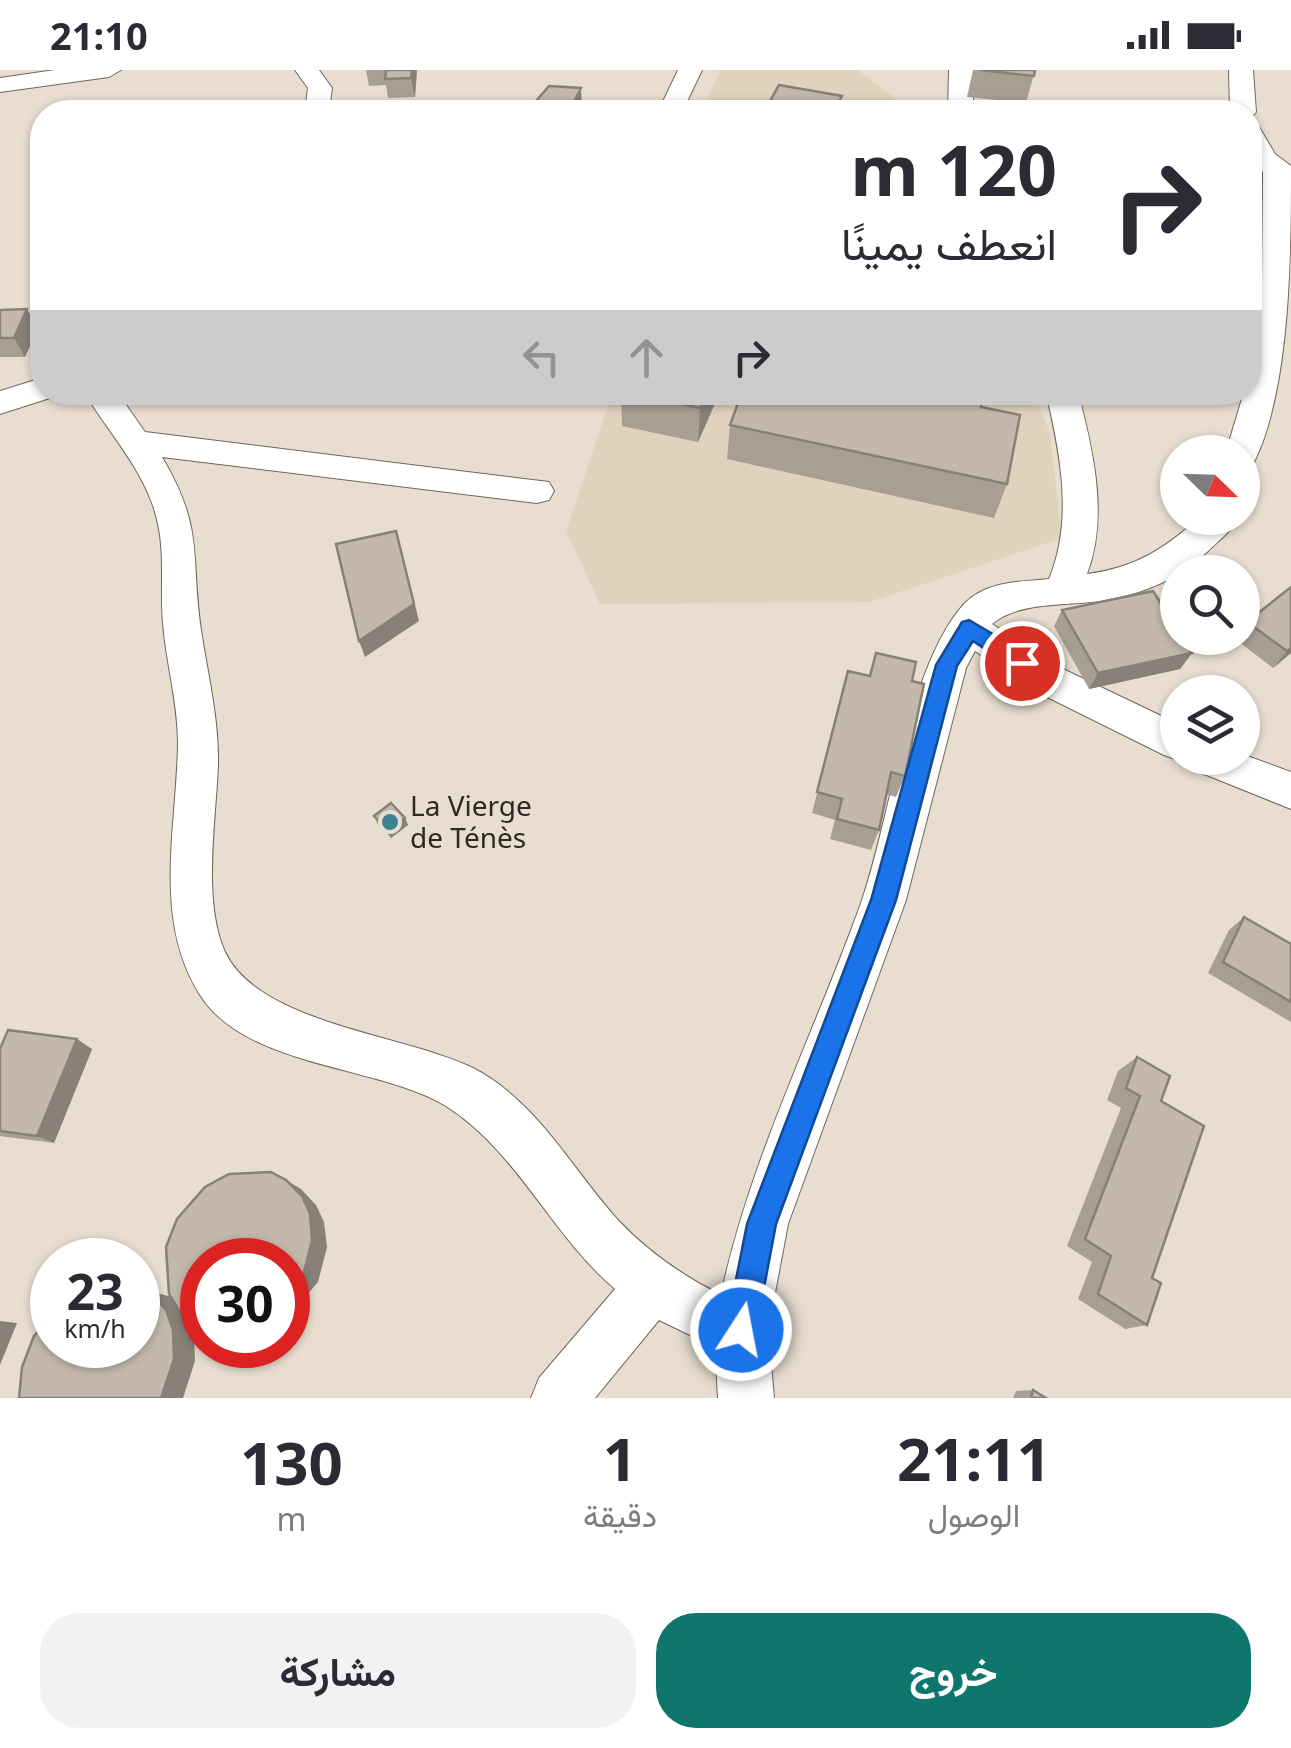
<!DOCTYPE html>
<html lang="ar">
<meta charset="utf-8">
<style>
:root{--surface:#fff;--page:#f2f2f3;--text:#2b2b33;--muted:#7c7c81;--accent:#0f766e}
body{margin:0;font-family:"Noto Sans",Vazirmatn,sans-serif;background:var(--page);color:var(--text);direction:rtl;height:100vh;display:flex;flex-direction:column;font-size:38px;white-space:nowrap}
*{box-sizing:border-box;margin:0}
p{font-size:32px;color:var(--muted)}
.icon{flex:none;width:55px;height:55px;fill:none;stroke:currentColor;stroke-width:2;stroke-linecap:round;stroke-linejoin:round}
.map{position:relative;height:1328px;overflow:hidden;direction:ltr}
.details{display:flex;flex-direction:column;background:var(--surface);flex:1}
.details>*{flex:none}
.hud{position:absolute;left:30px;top:30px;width:1232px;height:305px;border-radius:40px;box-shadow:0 2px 8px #0004;direction:rtl;background:#fff;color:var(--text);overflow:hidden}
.needle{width:65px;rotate:113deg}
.tools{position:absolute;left:1160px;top:365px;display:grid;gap:20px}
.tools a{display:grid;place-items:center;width:100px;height:100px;border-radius:50%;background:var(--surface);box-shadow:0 2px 8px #0004;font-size:50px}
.speed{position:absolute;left:30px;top:1168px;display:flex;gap:20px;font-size:50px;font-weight:700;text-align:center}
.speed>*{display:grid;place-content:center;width:130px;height:130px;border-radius:50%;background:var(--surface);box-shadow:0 2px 8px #0004;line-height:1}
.speed small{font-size:25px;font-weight:400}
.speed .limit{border:15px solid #d22;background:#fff;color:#111}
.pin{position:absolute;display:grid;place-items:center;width:85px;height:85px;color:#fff;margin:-42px;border:5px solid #fff;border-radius:50%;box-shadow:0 2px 10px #0007}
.me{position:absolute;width:110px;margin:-55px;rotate:11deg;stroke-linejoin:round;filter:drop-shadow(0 0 8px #0008)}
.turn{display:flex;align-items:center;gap:35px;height:210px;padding:0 40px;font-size:45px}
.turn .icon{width:130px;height:130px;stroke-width:2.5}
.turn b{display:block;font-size:70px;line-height:85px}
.lanes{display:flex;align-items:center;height:95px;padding:0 40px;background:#0003;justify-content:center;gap:50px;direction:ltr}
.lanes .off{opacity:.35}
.eta{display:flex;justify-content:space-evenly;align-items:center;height:170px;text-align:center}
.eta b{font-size:60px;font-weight:700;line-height:70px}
.primary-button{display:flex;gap:20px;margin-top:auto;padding:20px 40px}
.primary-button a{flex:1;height:115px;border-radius:40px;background:var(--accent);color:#fff;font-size:40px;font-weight:700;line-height:115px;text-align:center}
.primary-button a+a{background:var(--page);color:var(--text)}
.status{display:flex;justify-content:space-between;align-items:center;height:70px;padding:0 50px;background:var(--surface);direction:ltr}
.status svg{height:28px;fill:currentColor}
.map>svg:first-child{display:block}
.built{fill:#e1d2be}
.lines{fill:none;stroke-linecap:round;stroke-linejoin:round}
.minor-casing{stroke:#70665a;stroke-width:2}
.minor{fill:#fff;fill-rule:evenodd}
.wall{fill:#a89e93}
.shaded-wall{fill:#888178}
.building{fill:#c3b8ab;stroke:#888178;stroke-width:2.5}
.route{fill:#1a73e8;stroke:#114b97;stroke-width:2.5}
.poi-dot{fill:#3e8391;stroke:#e8ddcf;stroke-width:4}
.labels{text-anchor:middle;stroke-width:8;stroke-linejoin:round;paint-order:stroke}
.poi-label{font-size:28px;fill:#2e2924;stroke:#e8ddcf;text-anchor:start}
</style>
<div class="status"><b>21:10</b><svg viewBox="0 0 49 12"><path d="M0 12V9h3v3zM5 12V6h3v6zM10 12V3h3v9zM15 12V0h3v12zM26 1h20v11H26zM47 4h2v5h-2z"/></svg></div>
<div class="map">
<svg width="1291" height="1328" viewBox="0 0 1291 1328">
<rect width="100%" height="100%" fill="#e8ddcf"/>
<g class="built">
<polygon points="720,0 858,0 913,42 702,42"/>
<polygon points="1033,322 1050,363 1062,468 869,532 600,534 566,461 612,323"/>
</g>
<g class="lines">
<g class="minor-casing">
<g id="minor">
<polygon points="55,0 121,0 109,7 0,22 0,8"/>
<polygon points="295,0 319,0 332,18 329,42 305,42 308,18"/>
<polygon points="678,0 702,0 682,42 658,42"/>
<polygon points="949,0 973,0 973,32 1008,34 1021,42 948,42"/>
<polygon points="1229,0 1253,0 1256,42 1252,47 1250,42 1230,42"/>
<path d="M1250 55 1259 57 1275 84 1291 96C1291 178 1291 318 1254 392L1242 396V382H1226L1244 322H1250L1262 210 1263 102 1250 87Z"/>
<polygon points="42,308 42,322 56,322 53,327 0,344 0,321"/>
<path d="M84 322H117L145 362 549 412 554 421 549 430 537 433 162 387C205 460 190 484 201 560 208 606 219 649 218 695 216 750 202 831 225 882 259 954 406 965 473 998 537 1031 572 1099 618 1150 648 1182 683 1206 721 1225 750 1089 814 964 861 833 890 751 908 596 964 534 986 511 1019 512 1049 509 1074 449 1060 383 1046 322H1078C1093 381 1109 446 1087 504 1135 498 1164 479 1199 448H1238C1232 461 1218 471 1207 482 1178 509 1146 523 1105 530 1069 537 1021 530 992 554L1063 599 1178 654V688H1185L1178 690 1164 685 1035 621 975 581 966 598 906 830 788 1154 768 1260 774 1328H718L715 1277 659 1250 595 1328H531L539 1308 615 1219C551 1165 518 1082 446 1036 379 995 246 998 200 925 152 849 177 757 178 673 178 632 166 593 163 553 160 520 165 486 158 454 148 404 110 365 84 322Z"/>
<polygon points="1242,684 1291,702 1291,739 1194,700 1188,688 1242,688"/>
</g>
</g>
<use href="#minor" class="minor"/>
</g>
<g class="wall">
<polygon points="366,0 417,0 415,27 388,28 386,15 369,16"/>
<polygon points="973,0 1035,0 1026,33 967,27"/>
<polygon points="0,240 38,258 25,287 0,287"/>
<polygon points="621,322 720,322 698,372 622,356"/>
<polygon points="941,322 984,322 981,337 1007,414 994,448 727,389 730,355 939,333"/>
<polygon points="1062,540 1192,583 1180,599 1089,619 1054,556"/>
<polygon points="1247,552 1291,583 1273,598 1234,568 1242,568 1242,557"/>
<polygon points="876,583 912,611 905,706 896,727 886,724 879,760 871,780 830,769 835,750 812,743 848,601 869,606"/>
<polygon points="374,746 405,748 408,755 391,768 377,753"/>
<polygon points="1244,847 1291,874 1291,952 1208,903 1229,860"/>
<polygon points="0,979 92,979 54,1073 0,1066"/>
<polygon points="1137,987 1161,1031 1152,1208 1147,1255 1125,1259 1078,1229 1092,1192 1067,1176 1121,1038 1107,1030 1118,1001"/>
<polygon points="1033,1320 1046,1328 1013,1328 1016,1321"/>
</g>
<g class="shaded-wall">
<polygon points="412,0 417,0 415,27 411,8"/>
<polygon points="581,18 582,36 579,42 569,42"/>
<polygon points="27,239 38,258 25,287 14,268"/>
<polygon points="707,322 720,322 698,372 700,338"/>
<polygon points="401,478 419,551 365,587 359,571"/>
<polygon points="1291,578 1291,583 1273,598 1287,581"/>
<polygon points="1192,583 1180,599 1089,619 1098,603"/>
<polygon points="405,748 408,755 391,768 388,761"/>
<polygon points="77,969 92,979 54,1073 37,1066"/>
<polygon points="286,1110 301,1119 316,1135 324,1152 327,1177 318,1212 288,1247"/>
<polygon points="138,1218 172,1227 187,1244 194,1264 195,1291 183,1328 161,1328"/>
<polygon points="0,1251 17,1253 0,1295"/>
</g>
<g class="building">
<polygon points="386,0 412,0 411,8 385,9"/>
<polygon points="980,0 1035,0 1034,6"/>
<polygon points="779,15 842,26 834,42 764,42"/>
<polygon points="549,16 581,18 569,42 535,42 536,31"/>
<polygon points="27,239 14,268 0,268 0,240"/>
<polygon points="627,322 707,322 700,338"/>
<polygon points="742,322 887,322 940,333 943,322 984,322 981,337 1020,345 1007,414 730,355"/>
<polygon points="396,461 414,534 359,571 336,474"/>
<polygon points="1291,517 1291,578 1287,581 1247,552"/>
<polygon points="1153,521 1178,560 1178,568 1182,568 1192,583 1098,603 1062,540"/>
<polygon points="876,583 916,592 912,611 924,614 905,706 891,702 879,760 837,749 842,729 817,722 848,601 870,606"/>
<polygon points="391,733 405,748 388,761 374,746"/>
<polygon points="1244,847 1291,874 1291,932 1223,892"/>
<polygon points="8,960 77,969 37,1066 0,1061 0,979"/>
<polygon points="1137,987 1170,1006 1161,1031 1204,1056 1152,1208 1161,1213 1147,1255 1098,1224 1111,1186 1085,1169 1140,1026 1126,1018"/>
<polygon points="271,1102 286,1110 302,1126 310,1144 312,1170 303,1206 288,1224 288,1190 202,1190 202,1258 182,1245 169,1224 166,1177 177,1149 205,1117 229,1104"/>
<polygon points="138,1219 151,1222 166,1240 173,1260 174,1289 161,1328 19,1328 22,1297 34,1266 52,1246 52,1275 138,1275"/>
<polygon points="1033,1320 1046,1328 1031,1328"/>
</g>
<polygon class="route" points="969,550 1030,586 1033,593 1030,599 1015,599 973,571 957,596 896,830 776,1154 756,1260 752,1271 741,1275 730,1271 726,1260 747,1154 871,830 936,595 962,552"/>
<circle class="poi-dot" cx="390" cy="752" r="10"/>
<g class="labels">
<g class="poi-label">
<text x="410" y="746">La Vierge<tspan x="410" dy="32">de Ténès</tspan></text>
</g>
</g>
</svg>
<div class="tools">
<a><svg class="needle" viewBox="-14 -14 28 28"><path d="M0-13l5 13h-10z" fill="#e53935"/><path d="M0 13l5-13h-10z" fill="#7c7c81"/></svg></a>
<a><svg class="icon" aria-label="search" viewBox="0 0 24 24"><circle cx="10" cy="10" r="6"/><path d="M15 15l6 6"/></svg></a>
<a><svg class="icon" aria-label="layers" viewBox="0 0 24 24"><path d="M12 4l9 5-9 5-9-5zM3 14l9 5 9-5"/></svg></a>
</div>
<div class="speed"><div>23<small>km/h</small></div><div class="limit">30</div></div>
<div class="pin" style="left:1022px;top:593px;background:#d93025"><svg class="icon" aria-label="arrive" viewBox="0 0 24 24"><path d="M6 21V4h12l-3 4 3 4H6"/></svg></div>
<svg class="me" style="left:741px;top:1260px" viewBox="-20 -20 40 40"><circle r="17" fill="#1a73e8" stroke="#fff" stroke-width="3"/><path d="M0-11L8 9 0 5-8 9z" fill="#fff"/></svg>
<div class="hud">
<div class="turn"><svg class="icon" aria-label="right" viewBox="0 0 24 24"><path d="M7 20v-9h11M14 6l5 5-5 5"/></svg><div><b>120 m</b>انعطف يمينًا</div></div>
<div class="lanes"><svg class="icon off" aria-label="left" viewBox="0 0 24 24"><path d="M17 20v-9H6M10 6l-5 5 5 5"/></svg><svg class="icon off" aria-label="ahead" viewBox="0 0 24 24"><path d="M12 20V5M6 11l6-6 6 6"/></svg><svg class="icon" aria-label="right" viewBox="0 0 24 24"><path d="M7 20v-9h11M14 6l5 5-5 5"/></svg></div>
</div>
</div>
<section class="details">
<div class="eta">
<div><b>21:11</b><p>الوصول</p></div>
<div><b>1</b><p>دقيقة</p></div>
<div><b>130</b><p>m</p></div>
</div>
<div class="primary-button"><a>خروج</a><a>مشاركة</a></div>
</section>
